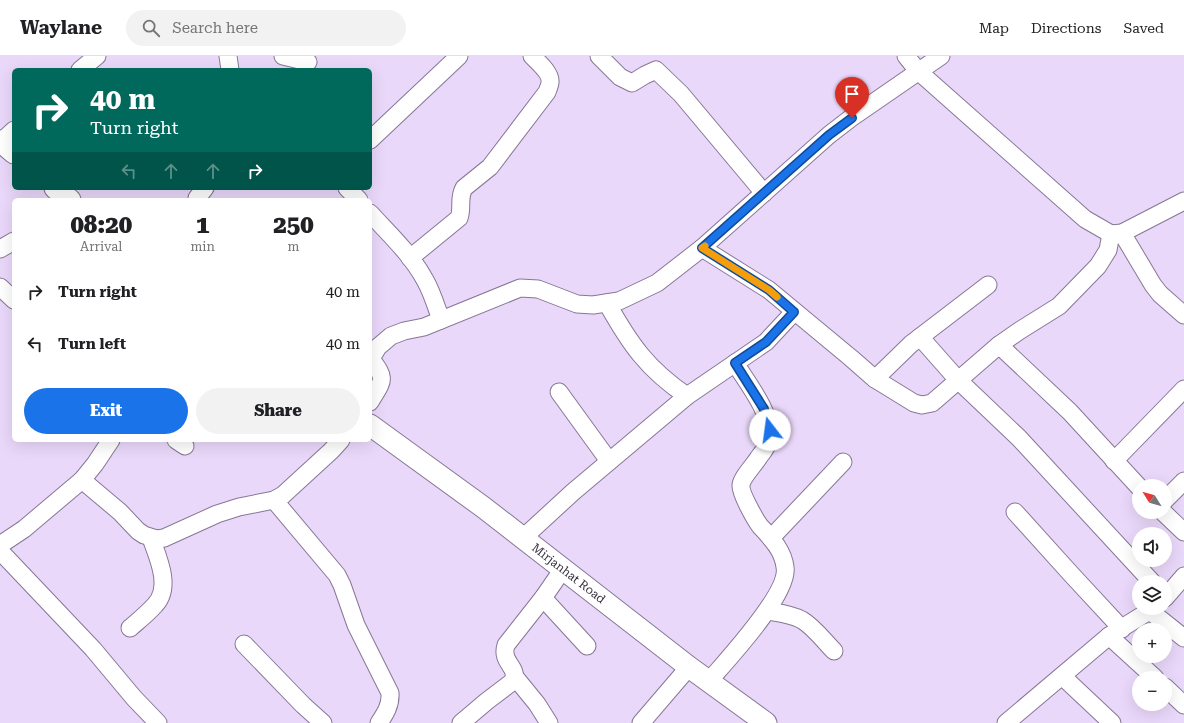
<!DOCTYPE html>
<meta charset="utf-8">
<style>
:root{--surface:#fff;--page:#f2f2f2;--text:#202124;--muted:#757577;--line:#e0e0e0;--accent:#1a73e8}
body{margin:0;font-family:"Roboto Serif",serif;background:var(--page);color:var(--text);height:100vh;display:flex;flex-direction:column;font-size:15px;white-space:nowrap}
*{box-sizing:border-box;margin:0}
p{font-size:13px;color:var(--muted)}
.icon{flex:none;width:22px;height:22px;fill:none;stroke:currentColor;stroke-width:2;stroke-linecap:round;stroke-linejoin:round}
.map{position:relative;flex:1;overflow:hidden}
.details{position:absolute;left:12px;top:142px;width:360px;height:244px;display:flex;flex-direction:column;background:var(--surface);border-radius:6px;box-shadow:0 4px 16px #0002}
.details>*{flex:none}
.guide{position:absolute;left:12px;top:12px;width:360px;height:122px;border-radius:6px;box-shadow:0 4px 16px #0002;background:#00695c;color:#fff;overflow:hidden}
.needle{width:26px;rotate:307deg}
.controls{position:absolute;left:1132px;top:423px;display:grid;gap:8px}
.controls a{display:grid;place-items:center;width:40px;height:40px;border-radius:50%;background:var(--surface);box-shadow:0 4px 16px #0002;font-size:20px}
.pin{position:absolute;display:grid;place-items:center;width:34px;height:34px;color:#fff;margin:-41px -17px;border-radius:50% 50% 50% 0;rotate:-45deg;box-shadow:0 0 4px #0007}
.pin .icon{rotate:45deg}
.me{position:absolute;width:44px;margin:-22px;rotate:345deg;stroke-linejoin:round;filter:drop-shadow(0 0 3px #0008)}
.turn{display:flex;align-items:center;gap:14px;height:84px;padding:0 12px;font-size:18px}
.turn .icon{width:52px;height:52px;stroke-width:2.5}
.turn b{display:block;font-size:28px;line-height:34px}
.lanes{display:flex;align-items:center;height:38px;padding:0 12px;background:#0003;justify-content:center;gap:20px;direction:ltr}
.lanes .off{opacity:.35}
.eta{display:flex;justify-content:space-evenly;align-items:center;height:68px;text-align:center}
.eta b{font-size:24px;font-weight:800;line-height:28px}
.cta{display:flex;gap:8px;margin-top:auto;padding:8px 12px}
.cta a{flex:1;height:46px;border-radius:24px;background:var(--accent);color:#fff;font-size:16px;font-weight:800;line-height:46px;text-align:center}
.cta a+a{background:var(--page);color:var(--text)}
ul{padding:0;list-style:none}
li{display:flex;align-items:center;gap:12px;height:52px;padding:0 12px}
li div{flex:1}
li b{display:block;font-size:15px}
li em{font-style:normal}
header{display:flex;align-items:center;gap:24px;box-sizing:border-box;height:56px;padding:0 20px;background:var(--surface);border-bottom:1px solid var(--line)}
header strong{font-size:19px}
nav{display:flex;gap:22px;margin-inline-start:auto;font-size:14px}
.search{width:280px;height:36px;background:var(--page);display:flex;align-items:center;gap:10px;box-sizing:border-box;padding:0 14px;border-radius:22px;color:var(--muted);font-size:15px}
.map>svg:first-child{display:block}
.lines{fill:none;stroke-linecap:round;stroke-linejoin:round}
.minor-casing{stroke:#867795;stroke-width:19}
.major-casing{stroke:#867795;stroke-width:23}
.minor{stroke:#fff;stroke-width:17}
.major{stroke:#fff;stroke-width:21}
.route-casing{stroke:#114b97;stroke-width:10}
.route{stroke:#1a73e8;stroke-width:7}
.slow{stroke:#f59e0b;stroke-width:7}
.labels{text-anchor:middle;stroke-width:3;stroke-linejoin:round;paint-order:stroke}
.street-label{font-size:12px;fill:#39323f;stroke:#f3e9fd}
</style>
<header>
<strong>Waylane</strong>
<div class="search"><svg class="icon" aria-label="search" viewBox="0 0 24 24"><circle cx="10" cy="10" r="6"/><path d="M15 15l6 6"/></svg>Search here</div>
<nav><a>Map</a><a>Directions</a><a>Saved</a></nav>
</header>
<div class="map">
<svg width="1184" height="667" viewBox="0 0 1184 667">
<rect width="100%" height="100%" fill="#ead8fa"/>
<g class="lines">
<g class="minor-casing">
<g id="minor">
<polyline points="228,0 230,14"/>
<polyline points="283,0 308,6"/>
<polyline points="599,0 620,21 632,27 645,19 656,14 681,38 764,137"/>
<polyline points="906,0 918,15 1085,163 1111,178 1122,177 1184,145"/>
<polyline points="80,14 97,0"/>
<polyline points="370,84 459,0"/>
<polyline points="1,86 14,74"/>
<polyline points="347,132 359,144"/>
<polyline points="197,144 197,142 205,132"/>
<path d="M370 157C389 178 411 198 425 224 432 236 436 250 441 264"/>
<polyline points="1122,177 1153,229 1160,238 1184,259"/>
<polyline points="702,192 769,234 851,302 875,323 914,347 922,349 932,347 999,289 1019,275 1059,250 1098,210 1108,194 1111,178"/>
<polyline points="0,193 14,185"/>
<path d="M410 202 459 162C463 152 458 142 464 132L490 111 547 36C548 33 550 29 550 26 551 17 538 6 532 0"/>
<polyline points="0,231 14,244"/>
<path d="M607 247C630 288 647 313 687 340"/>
<polyline points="920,281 958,324 1019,382 1152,526"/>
<polyline points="999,289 1070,356 1139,431"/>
<polyline points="370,304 378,291 391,280 404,275 424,271 520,232 538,233 577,248 593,249 619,245 657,227 702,192 829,79 851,62 941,0"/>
<polyline points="875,323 911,288 988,229"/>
<polyline points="559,336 609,405"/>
<path d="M370 346C383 324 387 324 371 303"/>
<polyline points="176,384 185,390"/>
<polyline points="1114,405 1184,333"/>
<polyline points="82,424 120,456 138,475 144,479 157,483 164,482 217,458 239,451 274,444 283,439 331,395 341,384"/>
<path d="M274 444 337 519 342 529 356 569 390 637C391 649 385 658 379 667"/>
<polyline points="1165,444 1184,425"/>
<polyline points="1015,456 1071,518 1122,573"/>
<polyline points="1163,456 1184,476"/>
<polyline points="523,482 573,436 687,340 766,286 794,256"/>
<polyline points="771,482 843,406"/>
<polyline points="0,489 24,473 82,424 95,408 111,384"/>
<polyline points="0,495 93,593 134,642 158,667"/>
<polyline points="543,542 587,590"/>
<polyline points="1165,542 1184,520"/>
<path d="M767 555C779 557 791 558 802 564 814 571 824 585 834 595"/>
<polyline points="1150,555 1184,582"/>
<path d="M130 572C138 565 147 558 155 549 172 531 158 502 151 482"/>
<polyline points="1109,580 1155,622"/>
<polyline points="244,588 303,649 323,667"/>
<polyline points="1062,620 1112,667"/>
<polyline points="515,621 537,648 549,667"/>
<path d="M709 625C727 604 790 537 785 511 783 494 771 482 760 470 755 463 740 437 741 429 742 421 755 408 759 401 764 395 769 388 770 380 772 358 746 325 735 307"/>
<polyline points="1165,631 1184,649"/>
<path d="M461 667 487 645 512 626C521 611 500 608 506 589L543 542 563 513"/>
<polyline points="641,667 689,611"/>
<polyline points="1006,667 1109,580 1154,552"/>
</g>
</g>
<g class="major-casing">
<g id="major">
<polyline points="0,85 14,97"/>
<polyline points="55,132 70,144"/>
<path id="s1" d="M370 369 483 451 689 611 766 667"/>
</g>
</g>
<use href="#minor" class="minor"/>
<use href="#major" class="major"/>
</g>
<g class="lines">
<g class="route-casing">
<polyline id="route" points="770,374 764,353 735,307 766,286 794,256 769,234 702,192 829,79 852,62"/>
</g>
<use href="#route" class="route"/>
<polyline class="slow" points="705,190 702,192 769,234 777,241"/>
</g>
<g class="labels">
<g class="street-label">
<text dy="4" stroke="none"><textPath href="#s1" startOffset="248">Mirjanhat Road</textPath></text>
</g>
</g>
</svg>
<div class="controls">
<a><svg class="needle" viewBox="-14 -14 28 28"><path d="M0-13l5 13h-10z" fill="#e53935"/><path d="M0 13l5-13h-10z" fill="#757577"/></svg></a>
<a><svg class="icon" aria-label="sound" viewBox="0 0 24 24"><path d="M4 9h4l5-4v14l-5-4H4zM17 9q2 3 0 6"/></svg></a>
<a><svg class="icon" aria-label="layers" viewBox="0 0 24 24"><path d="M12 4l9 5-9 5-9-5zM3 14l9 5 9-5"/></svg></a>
<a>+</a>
<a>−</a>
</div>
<div class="pin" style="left:852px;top:62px;background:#d93025"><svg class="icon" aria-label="arrive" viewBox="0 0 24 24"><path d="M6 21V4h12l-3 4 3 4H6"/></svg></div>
<svg class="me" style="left:770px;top:374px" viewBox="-20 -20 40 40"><circle r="19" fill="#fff"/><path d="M0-13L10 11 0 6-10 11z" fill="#1a73e8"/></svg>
<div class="guide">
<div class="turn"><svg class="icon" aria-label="right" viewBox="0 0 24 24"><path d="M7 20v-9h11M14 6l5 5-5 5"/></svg><div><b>40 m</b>Turn right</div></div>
<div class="lanes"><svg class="icon off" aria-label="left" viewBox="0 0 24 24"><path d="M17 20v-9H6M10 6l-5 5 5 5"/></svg><svg class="icon off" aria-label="ahead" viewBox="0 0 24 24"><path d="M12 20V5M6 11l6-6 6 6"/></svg><svg class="icon off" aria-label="ahead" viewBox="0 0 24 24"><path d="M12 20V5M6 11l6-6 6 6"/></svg><svg class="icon" aria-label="right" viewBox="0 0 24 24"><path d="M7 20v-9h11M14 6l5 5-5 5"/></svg></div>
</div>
<section class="details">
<div class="eta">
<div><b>08:20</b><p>Arrival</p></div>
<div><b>1</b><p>min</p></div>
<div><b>250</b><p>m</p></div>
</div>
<ul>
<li><svg class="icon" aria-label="right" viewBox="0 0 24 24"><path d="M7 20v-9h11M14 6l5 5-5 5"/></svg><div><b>Turn right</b></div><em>40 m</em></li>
<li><svg class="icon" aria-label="left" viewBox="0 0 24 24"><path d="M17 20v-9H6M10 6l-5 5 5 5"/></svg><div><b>Turn left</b></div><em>40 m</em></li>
</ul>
<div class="cta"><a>Exit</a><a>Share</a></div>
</section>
</div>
